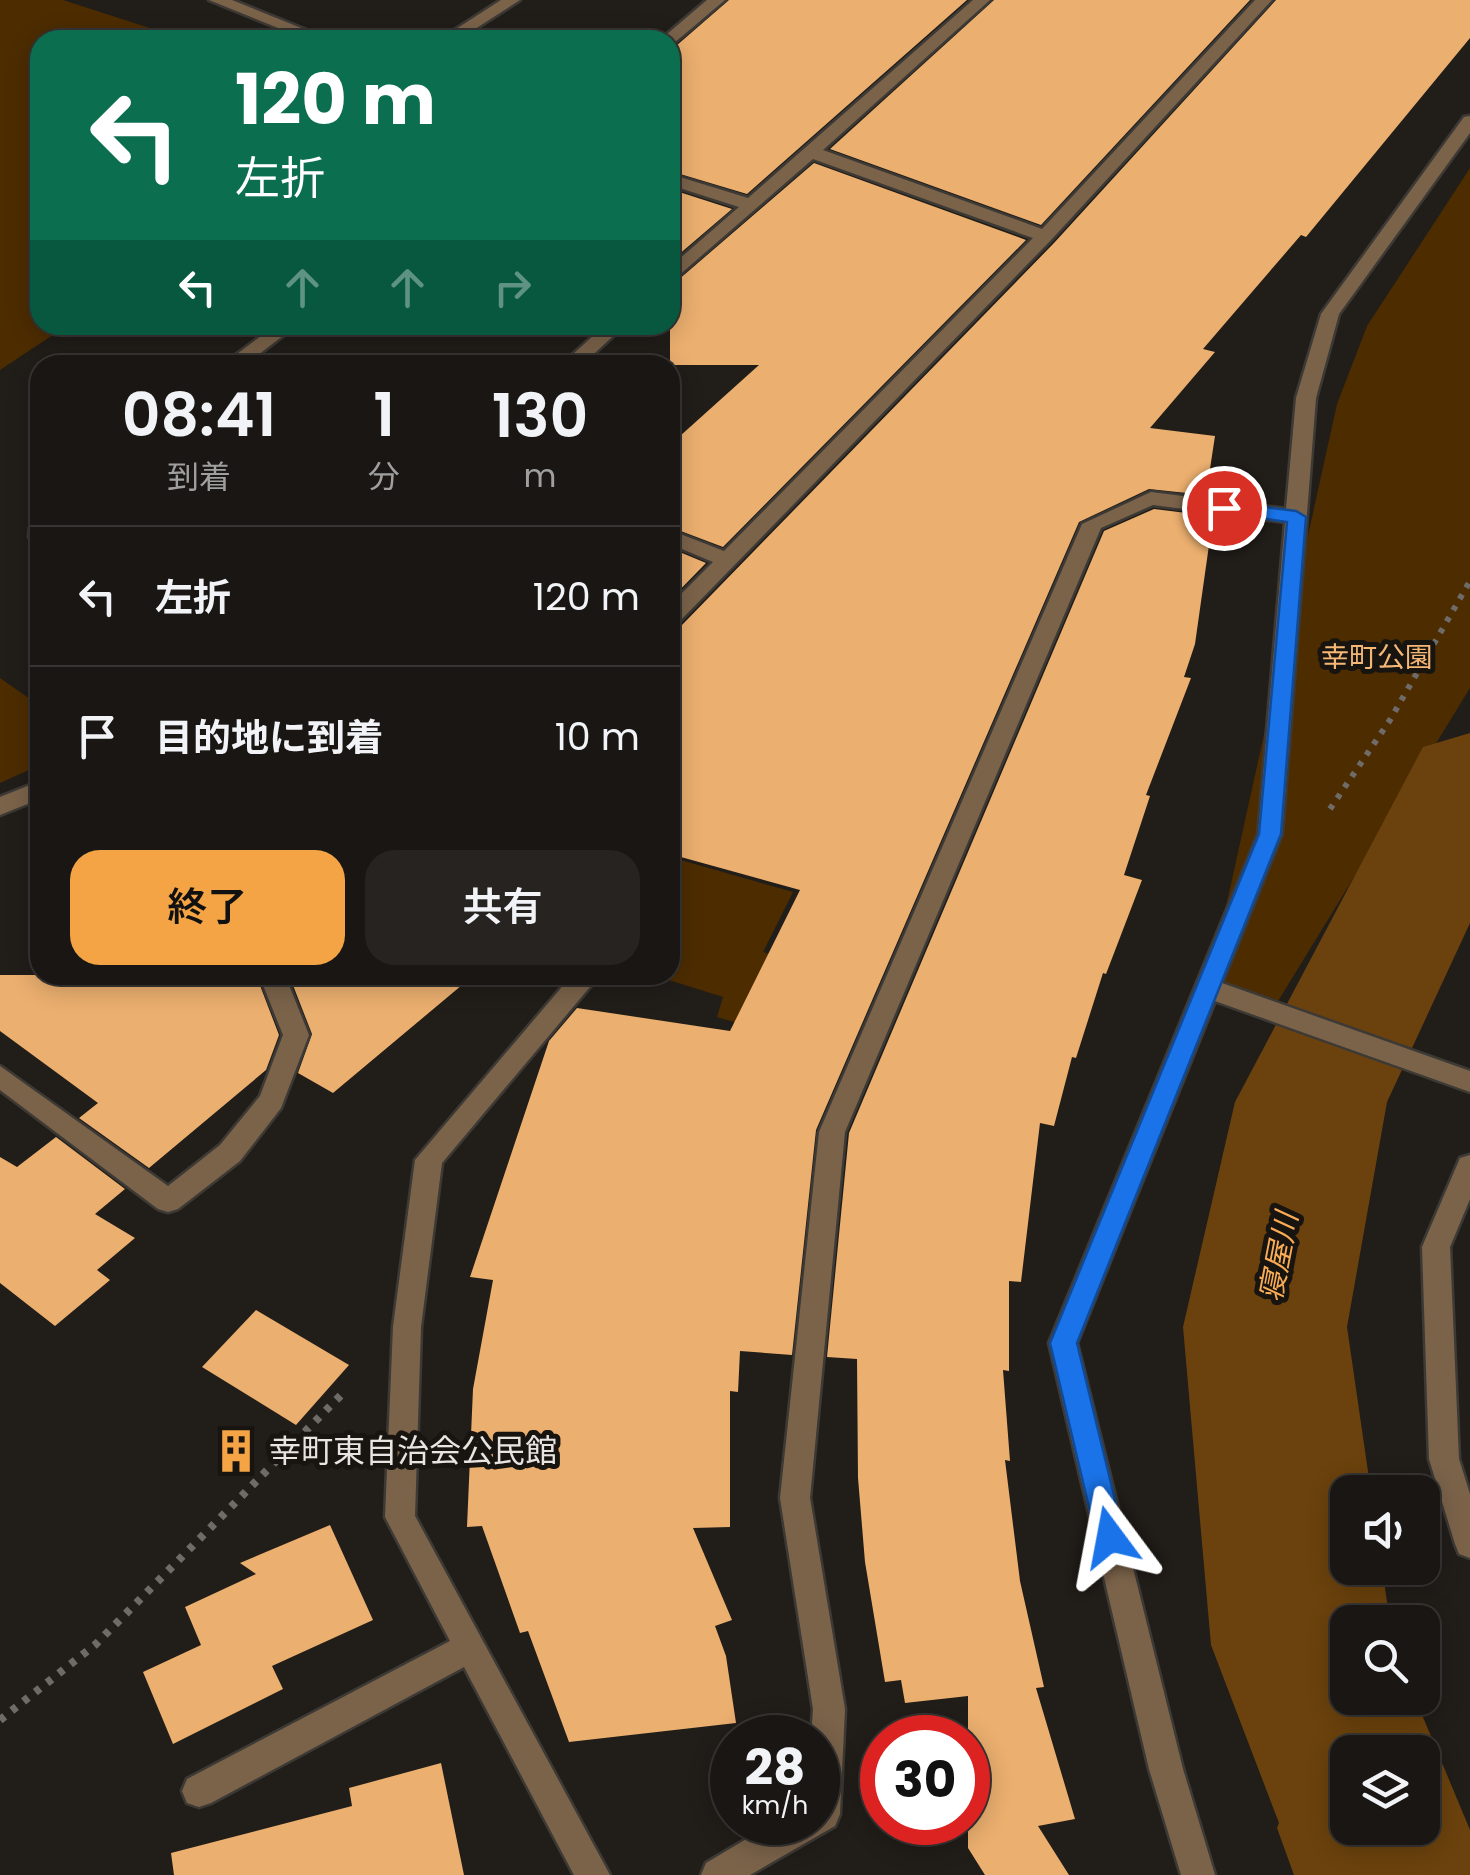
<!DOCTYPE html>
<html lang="ja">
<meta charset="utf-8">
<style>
:root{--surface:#191613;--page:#262321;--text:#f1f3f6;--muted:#9f9fa0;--line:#373533;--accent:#f4a444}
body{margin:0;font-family:Poppins,"Noto Sans JP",sans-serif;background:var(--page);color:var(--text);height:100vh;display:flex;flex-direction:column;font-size:38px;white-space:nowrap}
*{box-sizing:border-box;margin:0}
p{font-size:32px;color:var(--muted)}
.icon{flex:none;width:55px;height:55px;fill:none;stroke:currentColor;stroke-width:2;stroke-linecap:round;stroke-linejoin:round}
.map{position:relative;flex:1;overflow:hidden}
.panel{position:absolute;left:30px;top:355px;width:650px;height:630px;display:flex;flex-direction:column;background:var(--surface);border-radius:30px;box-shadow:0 5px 25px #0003,0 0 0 2px var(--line)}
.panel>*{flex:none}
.hud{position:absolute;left:30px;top:30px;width:650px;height:305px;border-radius:30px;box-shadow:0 5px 25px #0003,0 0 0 2px var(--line);background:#0b6e4f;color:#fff;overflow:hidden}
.fabs{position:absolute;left:1330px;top:1475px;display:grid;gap:20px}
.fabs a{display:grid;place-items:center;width:110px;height:110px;border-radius:20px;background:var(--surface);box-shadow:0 5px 25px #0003,0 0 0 2px var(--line);font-size:50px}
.speed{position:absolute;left:710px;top:1715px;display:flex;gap:20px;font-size:50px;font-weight:700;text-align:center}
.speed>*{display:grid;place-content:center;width:130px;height:130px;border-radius:50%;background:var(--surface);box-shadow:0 5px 25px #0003,0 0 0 2px var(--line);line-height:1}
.speed small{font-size:25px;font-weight:400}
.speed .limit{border:15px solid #d22;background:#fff;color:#111}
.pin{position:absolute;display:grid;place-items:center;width:85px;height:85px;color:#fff;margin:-42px;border:5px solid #fff;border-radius:50%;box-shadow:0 2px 10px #0007}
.me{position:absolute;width:110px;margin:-55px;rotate:347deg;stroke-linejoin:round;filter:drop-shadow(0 0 8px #0008)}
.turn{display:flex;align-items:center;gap:35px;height:210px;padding:0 40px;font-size:45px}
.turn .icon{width:130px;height:130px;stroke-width:2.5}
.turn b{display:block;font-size:70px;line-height:85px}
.lanes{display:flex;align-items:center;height:95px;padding:0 40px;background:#0003;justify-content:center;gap:50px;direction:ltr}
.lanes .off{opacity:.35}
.eta{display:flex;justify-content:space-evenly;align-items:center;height:170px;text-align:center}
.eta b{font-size:60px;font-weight:600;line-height:70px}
.cta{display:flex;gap:20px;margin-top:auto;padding:20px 40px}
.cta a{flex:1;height:115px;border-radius:30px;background:var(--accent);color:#111;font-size:40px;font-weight:600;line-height:115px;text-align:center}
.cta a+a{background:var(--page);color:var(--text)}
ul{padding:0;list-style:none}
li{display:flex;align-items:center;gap:30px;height:140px;padding:0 40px;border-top:2px solid var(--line)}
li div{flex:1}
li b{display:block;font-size:38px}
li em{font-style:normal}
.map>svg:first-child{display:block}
.green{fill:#4d2c00}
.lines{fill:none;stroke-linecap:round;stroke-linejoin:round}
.river{fill:#6b420d;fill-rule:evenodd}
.building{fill:#ebaf6f}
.minor-casing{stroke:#3d3935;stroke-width:5}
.path-far1{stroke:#6e6b68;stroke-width:6;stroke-dasharray:5 8;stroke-linecap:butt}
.path{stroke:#6e6b68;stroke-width:8;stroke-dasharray:6 9;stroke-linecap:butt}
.minor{fill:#7b634a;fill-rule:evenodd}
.route{fill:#1a73e8;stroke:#114b97;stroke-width:2.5}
.labels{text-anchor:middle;stroke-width:10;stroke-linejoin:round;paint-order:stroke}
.park-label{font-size:28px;fill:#f5b775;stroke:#181410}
.water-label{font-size:30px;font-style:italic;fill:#f9ac54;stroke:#181410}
.near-poi-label{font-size:32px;fill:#e7e4e2;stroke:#181410;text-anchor:start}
</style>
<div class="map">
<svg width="1470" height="1875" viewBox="0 0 1470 1875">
<rect width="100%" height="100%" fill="#211d19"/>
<g class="green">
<polygon points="0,0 63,0 187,40 40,40 40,325 68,325 0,370"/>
<polygon points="1470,168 1470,688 1272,1011 1208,988 1337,404 1367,326"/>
<polygon points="0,678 40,706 40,765 0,783"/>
<polygon points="670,857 793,892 763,952 847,978 824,1049 717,1017 723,997 656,976 670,975"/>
</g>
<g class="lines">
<path class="river" d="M1470 733V923L1387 1102 1347 1327 1371 1492H1348V1568H1382L1390 1622H1348V1698H1415L1470 1830V1875H1294L1277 1828 1279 1823 1211 1645 1183 1327 1235 1102 1423 747ZM1348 1752H1422V1828H1348Z"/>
</g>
<g class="building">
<polygon points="729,0 967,0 747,194 670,171 670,46 676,46"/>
<polygon points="994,0 1250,0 1041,225 830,149"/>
<polygon points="1276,0 1470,0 1470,38 1306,237 1301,235 1203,349 1215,352 1150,428 1215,436 1206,495 1149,489 1079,522 816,1130 792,1355 740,1351 738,1392 730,1391 730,1527 693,1528 732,1620 715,1626 726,1656 736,1723 569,1742 528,1631 520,1633 482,1526 467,1527 473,1389 493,1280 470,1277 549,1041 577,1008 730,1031 800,890 670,854 670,628 681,626 1054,243"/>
<polygon points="814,163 1026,240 723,547 670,527 670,445 759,365 670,365 670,287"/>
<polygon points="670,189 732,209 670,262"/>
<polygon points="1154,509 1203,515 1199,536 1210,538 1195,644 1184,677 1191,678 1146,795 1150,796 1124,875 1142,880 1106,974 1103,973 1076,1058 1072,1057 1054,1126 1040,1123 1021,1282 1009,1281 1009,1371 1003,1370 1010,1461 1005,1460 1020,1581 1044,1687 1036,1688 1075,1819 1038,1826 1069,1875 985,1875 968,1848 968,1696 905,1703 901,1680 885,1682 865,1562 858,1478 857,1359 827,1357 849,1133 1104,531"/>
<polygon points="670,548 706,563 670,600"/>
<polygon points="0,975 256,975 279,1035 266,1070 149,1168 79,1118 98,1103 0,1031"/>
<polygon points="289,975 474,975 333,1093 298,1073 312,1034"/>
<polygon points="56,1137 125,1189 95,1214 135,1238 97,1270 110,1280 55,1326 0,1283 0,1157 17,1167"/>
<polygon points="256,1310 349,1365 296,1425 202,1367"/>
<polygon points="330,1525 373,1620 272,1666 283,1689 173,1744 143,1672 201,1645 185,1607 256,1574 240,1563"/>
<polygon points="441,1763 464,1875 174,1875 171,1853 352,1806 349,1788"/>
</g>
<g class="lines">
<g class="minor-casing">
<g id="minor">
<polygon points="209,0 232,0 331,40 308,40"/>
<polygon points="501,0 520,0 458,40 439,40"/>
<polygon points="707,0 725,0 674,43 660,40"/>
<polygon points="973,0 990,0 823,150 1042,229 1255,0 1272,0 1051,240 678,623 670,625 670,605 713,562 670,544 670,530 724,551 1033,238 813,159 670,283 670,267 739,207 670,185 670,174 748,198"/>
<polygon points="1470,116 1470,133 1339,314 1316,398 1282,834 1222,983 1470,1071 1470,1092 1215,1001 1077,1343 1183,1769 1215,1875 1181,1875 1149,1769 1049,1343 1258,834 1285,522 1153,505 1101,528 845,1132 810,1498 845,1709 840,1814 835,1826 750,1875 701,1875 706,1863 775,1822 818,1822 818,1738 811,1738 813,1709 780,1498 819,1132 1082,524 1151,492 1286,509 1296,398 1321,314 1464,117"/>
<polygon points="276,325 297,325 245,365 222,365"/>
<polygon points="605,325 625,325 582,365 561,365"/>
<polygon points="40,521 40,543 29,537 30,527"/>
<polygon points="40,781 40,799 0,815 0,797"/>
<polygon points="259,975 285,975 309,1035 281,1108 240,1161 178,1209 168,1212 158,1209 0,1090 0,1066 168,1186 220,1145 260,1096 283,1035"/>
<polygon points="572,975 600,975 442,1163 421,1327 415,1516 610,1875 574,1875 464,1667 211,1803 199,1807 187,1803 182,1791 187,1779 450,1641 385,1517 393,1327 415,1160"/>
<polygon points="1470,1155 1470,1199 1450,1247 1459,1459 1470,1494 1470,1558 1459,1554 1455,1544 1429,1459 1422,1247 1460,1158"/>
</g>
</g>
<polyline class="path-far1" points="1330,809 1390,720 1470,581"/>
<polyline class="path" points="0,1720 96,1644 346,1390"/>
<use href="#minor" class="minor"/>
</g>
<polygon class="route" points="1224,502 1296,511 1306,517 1281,834 1077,1343 1124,1537 1120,1546 1110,1549 1100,1546 1096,1537 1050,1343 1259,834 1287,522 1217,512 1217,503"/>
<defs>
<g id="building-bare" transform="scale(3.45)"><path d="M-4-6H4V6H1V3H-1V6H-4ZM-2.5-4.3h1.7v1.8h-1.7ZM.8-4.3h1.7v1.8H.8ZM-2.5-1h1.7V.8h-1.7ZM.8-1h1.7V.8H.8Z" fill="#f4a444" stroke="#181410" stroke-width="2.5" paint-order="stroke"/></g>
</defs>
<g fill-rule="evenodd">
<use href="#building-bare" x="236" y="1451"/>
</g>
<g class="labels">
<g class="park-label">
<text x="1377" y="667">幸町公園</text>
</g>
<g class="water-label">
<text transform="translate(1279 1257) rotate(-79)" y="10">寝屋川</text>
</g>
<g class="near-poi-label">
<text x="269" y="1462">幸町東自治会公民館</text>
</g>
</g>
</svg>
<div class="fabs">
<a><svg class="icon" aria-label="sound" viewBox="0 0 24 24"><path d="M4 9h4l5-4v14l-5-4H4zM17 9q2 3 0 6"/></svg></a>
<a><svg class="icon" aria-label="search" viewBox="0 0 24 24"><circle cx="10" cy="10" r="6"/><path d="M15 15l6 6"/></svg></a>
<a><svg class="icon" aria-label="layers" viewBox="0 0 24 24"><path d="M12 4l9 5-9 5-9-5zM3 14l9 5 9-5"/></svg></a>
</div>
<div class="speed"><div>28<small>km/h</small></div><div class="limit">30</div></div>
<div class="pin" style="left:1224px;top:508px;background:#d93025"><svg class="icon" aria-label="arrive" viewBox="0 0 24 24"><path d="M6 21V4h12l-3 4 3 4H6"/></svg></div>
<svg class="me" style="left:1110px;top:1537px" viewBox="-20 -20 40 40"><path d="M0-17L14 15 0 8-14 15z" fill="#1a73e8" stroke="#fff" stroke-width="4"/></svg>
<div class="hud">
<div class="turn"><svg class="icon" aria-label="left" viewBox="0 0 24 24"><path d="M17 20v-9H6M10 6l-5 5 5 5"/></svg><div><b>120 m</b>左折</div></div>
<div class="lanes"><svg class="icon" aria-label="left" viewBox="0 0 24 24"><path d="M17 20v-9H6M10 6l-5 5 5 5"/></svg><svg class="icon off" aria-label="ahead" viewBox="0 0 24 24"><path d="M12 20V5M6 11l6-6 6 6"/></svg><svg class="icon off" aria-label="ahead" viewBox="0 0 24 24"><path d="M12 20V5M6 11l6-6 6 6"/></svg><svg class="icon off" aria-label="right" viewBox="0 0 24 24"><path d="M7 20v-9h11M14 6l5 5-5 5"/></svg></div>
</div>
<section class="panel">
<div class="eta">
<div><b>08:41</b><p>到着</p></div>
<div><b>1</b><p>分</p></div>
<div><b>130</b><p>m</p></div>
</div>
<ul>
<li><svg class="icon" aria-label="left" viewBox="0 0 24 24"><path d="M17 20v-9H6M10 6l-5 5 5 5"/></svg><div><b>左折</b></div><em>120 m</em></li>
<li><svg class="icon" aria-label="arrive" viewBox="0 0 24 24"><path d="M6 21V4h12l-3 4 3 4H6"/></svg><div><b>目的地に到着</b></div><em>10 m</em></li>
</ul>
<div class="cta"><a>終了</a><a>共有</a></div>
</section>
</div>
